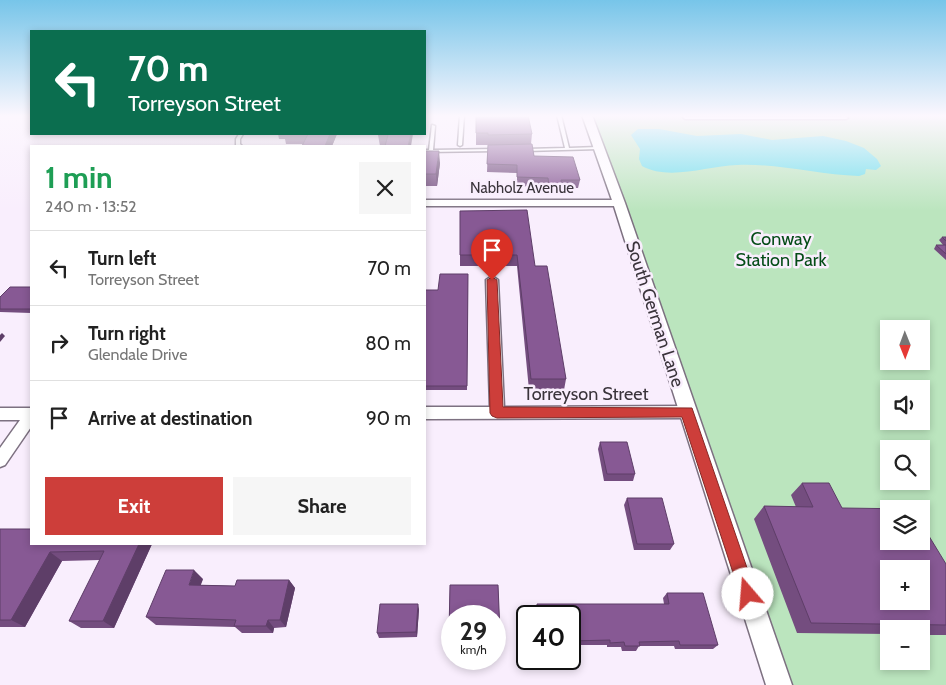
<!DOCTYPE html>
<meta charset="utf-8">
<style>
:root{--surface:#fff;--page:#f6f6f6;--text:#222;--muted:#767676;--line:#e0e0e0;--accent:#cd3e3a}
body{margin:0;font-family:Cabin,sans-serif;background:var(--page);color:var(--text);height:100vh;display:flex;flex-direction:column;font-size:19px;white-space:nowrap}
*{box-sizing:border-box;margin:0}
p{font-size:16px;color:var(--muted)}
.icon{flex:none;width:28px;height:28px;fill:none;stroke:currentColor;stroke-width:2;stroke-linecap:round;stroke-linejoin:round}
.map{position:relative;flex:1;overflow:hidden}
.sheet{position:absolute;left:30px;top:145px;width:396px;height:400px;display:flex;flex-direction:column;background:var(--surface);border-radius:0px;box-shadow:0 2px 8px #0003}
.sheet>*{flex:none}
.top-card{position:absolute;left:30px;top:30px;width:396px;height:105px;border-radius:0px;box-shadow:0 2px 8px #0003;background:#0b6e4f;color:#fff;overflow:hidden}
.needle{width:32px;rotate:179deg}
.controls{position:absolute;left:880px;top:320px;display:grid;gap:10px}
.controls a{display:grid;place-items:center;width:50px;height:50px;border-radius:0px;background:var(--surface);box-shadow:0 2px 8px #0003;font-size:25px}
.speed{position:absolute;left:441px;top:605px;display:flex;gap:10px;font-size:25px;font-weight:700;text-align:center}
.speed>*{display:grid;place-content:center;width:65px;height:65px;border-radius:50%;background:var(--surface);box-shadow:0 2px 8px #0003;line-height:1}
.speed small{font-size:12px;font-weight:400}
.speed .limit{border:2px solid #111;border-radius:8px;background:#fff;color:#111}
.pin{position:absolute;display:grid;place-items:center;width:42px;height:42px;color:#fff;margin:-51px -21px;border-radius:50% 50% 50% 0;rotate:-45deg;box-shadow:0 0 5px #0007}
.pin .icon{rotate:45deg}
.me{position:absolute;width:55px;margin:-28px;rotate:342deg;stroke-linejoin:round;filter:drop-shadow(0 0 4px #0008)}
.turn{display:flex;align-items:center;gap:18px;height:105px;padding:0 15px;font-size:22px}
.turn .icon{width:65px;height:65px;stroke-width:2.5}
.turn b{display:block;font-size:35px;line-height:42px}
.round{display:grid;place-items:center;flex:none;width:52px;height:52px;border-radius:0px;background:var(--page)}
.summary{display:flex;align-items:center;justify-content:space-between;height:85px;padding:0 15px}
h1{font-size:30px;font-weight:800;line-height:38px;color:#1e9e55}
.button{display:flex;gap:10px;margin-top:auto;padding:10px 15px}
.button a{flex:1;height:58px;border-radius:0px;background:var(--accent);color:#fff;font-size:20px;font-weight:800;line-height:58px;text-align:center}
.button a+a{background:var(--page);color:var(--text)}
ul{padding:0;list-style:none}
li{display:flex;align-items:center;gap:15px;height:75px;padding:0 15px;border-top:1px solid var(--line)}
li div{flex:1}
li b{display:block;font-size:19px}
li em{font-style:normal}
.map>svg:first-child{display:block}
.green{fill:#bbe5be;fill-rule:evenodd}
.water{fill:#6ddeea}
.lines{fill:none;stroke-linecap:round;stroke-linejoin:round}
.service-casing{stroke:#7d7181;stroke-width:3}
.minor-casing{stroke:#7d7181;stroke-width:3}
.tertiary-casing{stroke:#7d7181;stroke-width:3}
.service{fill:#fff;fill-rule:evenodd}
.minor{fill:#fff;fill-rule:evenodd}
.tertiary{fill:#fff;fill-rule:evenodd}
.wall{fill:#744d7f}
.shaded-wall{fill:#5e3e68}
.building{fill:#875994;stroke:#5e3e68;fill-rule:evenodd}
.route{fill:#cd3e3a;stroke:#852826}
.labels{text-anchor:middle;stroke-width:5;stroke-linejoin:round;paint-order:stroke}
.far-street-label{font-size:15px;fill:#3a343b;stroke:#f9eefd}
.park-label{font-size:18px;fill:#044c17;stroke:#f9eefd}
.street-label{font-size:18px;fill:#3a343b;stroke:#f9eefd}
</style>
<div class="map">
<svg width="946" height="685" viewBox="0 0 946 685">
<rect width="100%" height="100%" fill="#f9eefd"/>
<path class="green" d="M592 115H946V685H791ZM889 329H921V361H889ZM889 389H921V421H889ZM889 449H921V481H889ZM889 509H921V541H889ZM889 569H921V601H889ZM889 629H921V661H889Z"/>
<path class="water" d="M638 129H659L697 136 741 134 772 140 823 136 846 141 864 148 877 159 881 166 876 170 866 169 865 174 859 176C818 175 778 163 737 165 707 166 669 181 642 166L639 159 640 149 631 135Z"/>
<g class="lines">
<g class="service-casing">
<g id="service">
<polygon points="460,115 464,115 462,145 460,146 458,145"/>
<polygon points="557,115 561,115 569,148 598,147 600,148 599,149 525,151 524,150 526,149 565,148"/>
<polygon points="681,115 685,115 686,117 842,117 840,115 844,115 848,118 846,119 685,119"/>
<polygon points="432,125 435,126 433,150 496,149 498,150 496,151 425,152 425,150 429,150"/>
<polygon points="239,134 243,134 240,139 240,144 242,146 237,146 236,145 236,139"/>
</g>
</g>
<g class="minor-casing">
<g id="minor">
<polygon points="425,200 619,200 624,203 619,206 425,206"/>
<polygon points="492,276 498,280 504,407 687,406 692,408 694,412 692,416 687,418 425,419 425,407 490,407 486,280"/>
<polygon points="0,408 31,408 31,427 5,465 0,467 0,448 20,420 0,420"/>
</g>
</g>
<g class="tertiary-casing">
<polygon id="tertiary" points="582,115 592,115 625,203 792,685 766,685 613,203"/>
</g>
<use href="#service" class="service"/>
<use href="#minor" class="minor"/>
<use href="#tertiary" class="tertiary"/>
</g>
<g class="wall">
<polygon points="476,115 532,134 531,144 534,156 580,180 578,188 562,188 561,194 548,194 547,187 517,186 517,173 487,172 488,145 476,145"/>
<polygon points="278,134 337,134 332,146 302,146 303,144 286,144 285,139 279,139"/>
<polygon points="413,134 385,146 380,146 378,135"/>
<polygon points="425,151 440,163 437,186 425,186"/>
<polygon points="460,211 535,266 566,379 564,390 529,390 517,266 460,266"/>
<polygon points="942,237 946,237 946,260 934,249 936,245 943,245 939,240"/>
<polygon points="468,274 467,390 425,390 425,290 438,290"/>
<polygon points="31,287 31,313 0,312 0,297"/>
<polygon points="600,442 635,474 633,481 604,481 598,449"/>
<polygon points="802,483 842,508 946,564 946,635 921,635 921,629 889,629 889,634 797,633 754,519 764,506 796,507 791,495"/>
<polygon points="627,498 674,544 670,550 634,550 624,505"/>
<polygon points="0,529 152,544 114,628 81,628 69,621 100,560 62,561 25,627 0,627"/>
<polygon points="203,579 200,585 235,586 289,580 295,588 286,627 274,628 273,633 242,633 235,627 156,625 146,617"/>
<polygon points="450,585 498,585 500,633 499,640 495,640 495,616 452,616 452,640 450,640 449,633"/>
<polygon points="667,593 718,645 713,649 675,649 674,646 639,646 636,651 622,651 621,647 607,647 607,645 570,645 570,616 536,616 536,609 537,604 664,604 663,598"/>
<polygon points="419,609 417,637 379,638 377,633"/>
</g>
<g class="shaded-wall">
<polygon points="330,134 337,134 332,146 325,146"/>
<polygon points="411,134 413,134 411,146 408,146"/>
<polygon points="439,151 440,163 437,186 436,174"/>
<polygon points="2,333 5,336 0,342 0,335"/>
<polygon points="139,544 152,544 114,628 103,621"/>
<polygon points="50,552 62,561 25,627 11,620"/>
<polygon points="194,570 203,579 198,593 189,585"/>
<polygon points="289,580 295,588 286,627 280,620"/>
<polygon points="418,604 419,609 417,637 416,632"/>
<polygon points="268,620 274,628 273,633 266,626"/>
</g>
<g class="building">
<polygon points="476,115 528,115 532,134 488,135 488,133 476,133"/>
<polygon points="308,134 330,134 325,146 302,146"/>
<polygon points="379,134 411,134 408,146 385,146 388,135 378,135"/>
<polygon points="532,144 534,156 573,157 580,180 561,180 562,186 549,186 548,178 517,177 517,165 487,164 488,145"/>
<polygon points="425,151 439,151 436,174 425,174"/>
<polygon points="527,210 535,266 547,266 566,379 531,379 517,255 460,255 460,211"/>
<polygon points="942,237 946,237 946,241"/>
<polygon points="936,245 946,245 946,254"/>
<polygon points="440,274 468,274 467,386 425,386 425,290 438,290"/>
<polygon points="10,287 31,287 31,309 0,309 0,297"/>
<polygon points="600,442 627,442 635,474 607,474"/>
<path d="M802 483H829L842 508 913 509H889V541H921V523L946 564V625L811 623 764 506 813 507ZM889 569H921V601H889Z"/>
<polygon points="627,498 662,498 674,544 637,544"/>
<polygon points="0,529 31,529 31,544 139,544 103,621 69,621 104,551 50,552 11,620 0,620"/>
<polygon points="166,570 194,570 189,585 235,586 237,580 289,580 280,620 268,620 266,626 234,626 236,620 146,617"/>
<polygon points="450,585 498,585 500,633 495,633 495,616 452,616 452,633 449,633"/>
<polygon points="667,593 703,593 718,645 680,645 679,641 639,642 640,646 625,646 624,642 610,643 610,640 570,641 570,616 538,616 537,604 669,604"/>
<polygon points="380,604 418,604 416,632 377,633"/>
</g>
<linearGradient id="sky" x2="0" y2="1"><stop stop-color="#77c5e9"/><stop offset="0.55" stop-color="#fcf7fe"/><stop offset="1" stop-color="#fcf7fe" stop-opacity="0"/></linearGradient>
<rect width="946" height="211" fill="url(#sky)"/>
<polygon class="route" points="492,277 497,280 503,407 692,408 756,594 754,600 748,602 742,600 740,594 682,417 497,418 492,416 490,413 487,280"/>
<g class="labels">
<g class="far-street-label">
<text x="522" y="193">Nabholz Avenue</text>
</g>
<g class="park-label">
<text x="781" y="245">Conway<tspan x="781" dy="21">Station Park</tspan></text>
</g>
<g class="street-label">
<text transform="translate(655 314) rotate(72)" y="6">South German Lane</text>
<text x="586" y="400">Torreyson Street</text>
</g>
</g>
</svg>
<div class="controls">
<a><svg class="needle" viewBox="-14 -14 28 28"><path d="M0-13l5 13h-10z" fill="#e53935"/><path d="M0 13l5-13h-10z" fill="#767676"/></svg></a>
<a><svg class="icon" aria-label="sound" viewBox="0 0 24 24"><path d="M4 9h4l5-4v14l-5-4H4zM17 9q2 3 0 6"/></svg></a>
<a><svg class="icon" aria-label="search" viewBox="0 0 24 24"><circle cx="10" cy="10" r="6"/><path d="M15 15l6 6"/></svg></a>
<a><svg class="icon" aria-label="layers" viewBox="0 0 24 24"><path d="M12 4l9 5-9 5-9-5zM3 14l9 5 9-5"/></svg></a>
<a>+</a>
<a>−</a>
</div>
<div class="speed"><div>29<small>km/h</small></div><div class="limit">40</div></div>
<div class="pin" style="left:492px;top:280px;background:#d93025"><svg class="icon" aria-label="arrive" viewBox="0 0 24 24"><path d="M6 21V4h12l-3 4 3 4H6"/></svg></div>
<svg class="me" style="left:748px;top:594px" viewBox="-20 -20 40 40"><circle r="19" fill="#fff"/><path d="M0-13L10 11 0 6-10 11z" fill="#cd3e3a"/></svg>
<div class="top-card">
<div class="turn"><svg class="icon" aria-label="left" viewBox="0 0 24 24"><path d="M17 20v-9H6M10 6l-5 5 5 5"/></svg><div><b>70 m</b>Torreyson Street</div></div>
</div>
<section class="sheet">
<div class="summary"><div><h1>1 min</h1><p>240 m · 13:52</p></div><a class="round"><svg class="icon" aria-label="close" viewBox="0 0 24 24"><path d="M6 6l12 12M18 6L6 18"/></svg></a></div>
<ul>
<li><svg class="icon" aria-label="left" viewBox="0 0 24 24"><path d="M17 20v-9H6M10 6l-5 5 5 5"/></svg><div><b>Turn left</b><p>Torreyson Street</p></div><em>70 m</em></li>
<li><svg class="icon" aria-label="right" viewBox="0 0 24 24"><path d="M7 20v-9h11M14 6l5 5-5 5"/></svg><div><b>Turn right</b><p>Glendale Drive</p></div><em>80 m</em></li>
<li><svg class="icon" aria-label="arrive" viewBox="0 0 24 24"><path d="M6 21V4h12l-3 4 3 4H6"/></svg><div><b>Arrive at destination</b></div><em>90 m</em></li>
</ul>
<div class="button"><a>Exit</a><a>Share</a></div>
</section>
</div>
